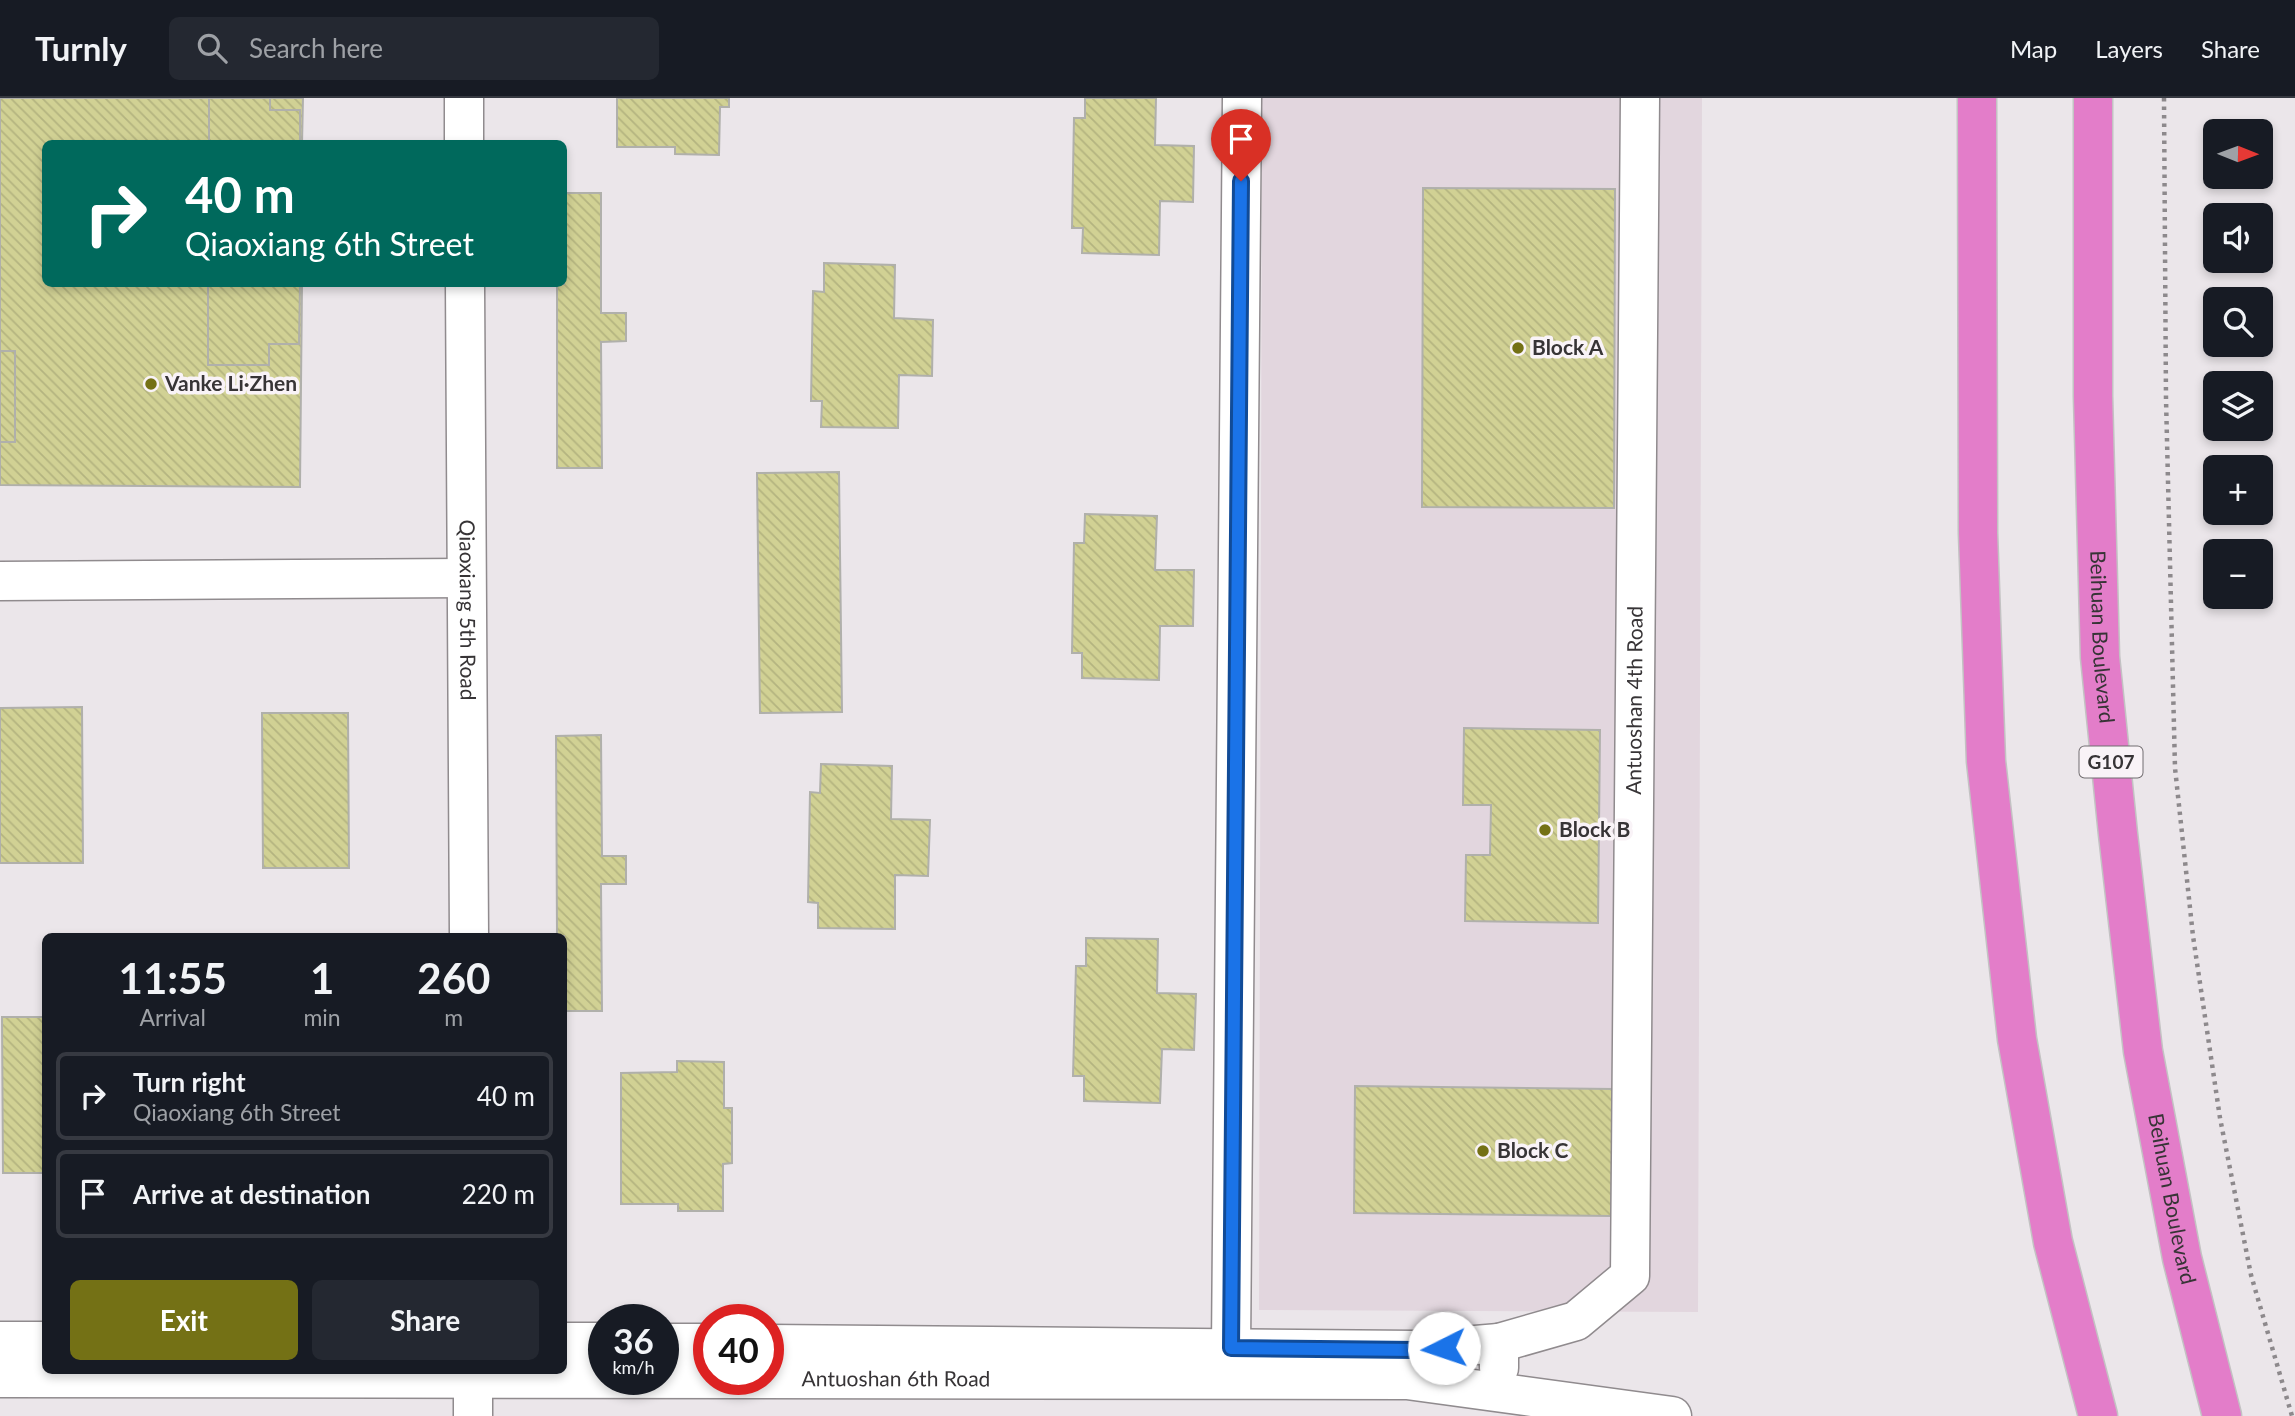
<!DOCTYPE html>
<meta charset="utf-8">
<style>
:root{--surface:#171b24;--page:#242831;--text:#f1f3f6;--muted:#9ea1a6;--line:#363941;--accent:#747115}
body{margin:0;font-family:Lato,sans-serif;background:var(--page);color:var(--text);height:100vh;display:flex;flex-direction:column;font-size:26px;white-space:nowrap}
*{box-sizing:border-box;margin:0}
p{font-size:23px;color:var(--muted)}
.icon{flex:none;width:38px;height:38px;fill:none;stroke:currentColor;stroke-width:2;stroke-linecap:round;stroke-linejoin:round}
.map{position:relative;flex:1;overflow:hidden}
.details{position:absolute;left:42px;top:835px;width:525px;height:441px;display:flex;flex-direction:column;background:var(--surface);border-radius:10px;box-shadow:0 4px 10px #0003}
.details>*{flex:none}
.guide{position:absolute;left:42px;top:42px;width:525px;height:147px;border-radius:10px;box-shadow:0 4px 10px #0003;background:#00695c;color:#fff;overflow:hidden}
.needle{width:46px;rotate:91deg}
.buttons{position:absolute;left:2203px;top:21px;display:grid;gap:14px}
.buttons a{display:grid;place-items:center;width:70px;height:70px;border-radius:10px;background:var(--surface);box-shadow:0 4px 10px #0003;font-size:35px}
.speed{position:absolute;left:588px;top:1206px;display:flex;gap:14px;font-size:35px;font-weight:700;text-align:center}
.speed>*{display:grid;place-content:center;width:91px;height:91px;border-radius:50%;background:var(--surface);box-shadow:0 4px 10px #0003;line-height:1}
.speed small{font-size:18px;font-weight:400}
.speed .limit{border:10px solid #d22;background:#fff;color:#111}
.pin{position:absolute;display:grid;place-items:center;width:60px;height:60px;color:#fff;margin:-72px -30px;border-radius:50% 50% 50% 0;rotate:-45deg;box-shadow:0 0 7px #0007}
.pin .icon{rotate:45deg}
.me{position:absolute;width:77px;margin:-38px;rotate:266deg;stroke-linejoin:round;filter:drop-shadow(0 0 5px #0008)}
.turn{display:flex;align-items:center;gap:24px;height:147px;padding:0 28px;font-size:32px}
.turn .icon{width:91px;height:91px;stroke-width:2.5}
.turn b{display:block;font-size:49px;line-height:60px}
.eta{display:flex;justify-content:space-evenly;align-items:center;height:119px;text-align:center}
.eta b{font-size:42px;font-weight:700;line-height:49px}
.action{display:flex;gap:14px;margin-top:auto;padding:14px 28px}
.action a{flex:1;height:80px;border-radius:10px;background:var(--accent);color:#fff;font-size:28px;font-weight:700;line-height:80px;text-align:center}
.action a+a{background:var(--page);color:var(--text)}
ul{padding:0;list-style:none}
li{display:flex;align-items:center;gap:21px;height:88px;margin:0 14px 10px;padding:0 14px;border:4px solid var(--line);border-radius:10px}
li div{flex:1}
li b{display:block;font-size:26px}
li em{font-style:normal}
header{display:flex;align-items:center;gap:42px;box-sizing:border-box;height:98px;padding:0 35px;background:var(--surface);border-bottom:2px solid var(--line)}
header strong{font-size:33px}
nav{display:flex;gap:38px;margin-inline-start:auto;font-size:24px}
.search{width:490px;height:63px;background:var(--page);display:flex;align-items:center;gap:18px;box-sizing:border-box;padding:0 24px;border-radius:10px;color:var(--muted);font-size:26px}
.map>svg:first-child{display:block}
.built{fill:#e2d6de}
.building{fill:url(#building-back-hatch);stroke:#b0b0ab;stroke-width:2}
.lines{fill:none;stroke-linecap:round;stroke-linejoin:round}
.minor-casing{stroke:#908b8e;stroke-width:41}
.highway-casing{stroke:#c3c2c3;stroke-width:41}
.path{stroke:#8d898c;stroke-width:4.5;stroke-dasharray:3.5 5;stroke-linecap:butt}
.minor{stroke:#fff;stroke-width:38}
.highway{stroke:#e37dc9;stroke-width:38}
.route-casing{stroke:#114b97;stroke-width:18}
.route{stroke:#1a73e8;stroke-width:12}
.poi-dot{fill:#747115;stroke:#f9f3f7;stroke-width:2.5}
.labels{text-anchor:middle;stroke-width:7;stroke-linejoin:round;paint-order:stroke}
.shield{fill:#f9f3f7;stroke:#716d70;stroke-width:2}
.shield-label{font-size:19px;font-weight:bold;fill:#373436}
.poi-label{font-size:21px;font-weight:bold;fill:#373436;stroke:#f9f3f7;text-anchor:start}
.street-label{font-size:21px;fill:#373436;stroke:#f9f3f7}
</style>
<header>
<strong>Turnly</strong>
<div class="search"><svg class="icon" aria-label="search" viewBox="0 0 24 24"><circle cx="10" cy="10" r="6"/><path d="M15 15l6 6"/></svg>Search here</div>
<nav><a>Map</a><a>Layers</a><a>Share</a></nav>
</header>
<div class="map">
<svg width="2295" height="1318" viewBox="0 0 2295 1318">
<defs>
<pattern id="building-back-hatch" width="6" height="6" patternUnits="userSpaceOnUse" patternTransform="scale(1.75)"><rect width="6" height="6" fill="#d1d194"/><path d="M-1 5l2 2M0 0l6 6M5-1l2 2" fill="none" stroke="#b4b480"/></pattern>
</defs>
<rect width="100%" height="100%" fill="#ebe6ea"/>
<polygon class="built" points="1262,0 1702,0 1698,1214 1259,1212"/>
<g class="building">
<polygon points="0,0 303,0 302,46 46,46 46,186 302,186 300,389 0,387"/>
<polygon points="209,0 270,0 270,12 300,12 300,46 209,46"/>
<polygon points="617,0 729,0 729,9 720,9 719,57 675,56 675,49 617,49"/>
<polygon points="1085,0 1156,0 1155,47 1194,48 1193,104 1160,103 1159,157 1082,155 1083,130 1072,130 1074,20 1085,20"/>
<polygon points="1423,90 1615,91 1614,410 1422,409"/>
<polygon points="564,95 601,95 601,215 626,215 626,243 601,244 602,370 557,370 557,186 564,186"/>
<polygon points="824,165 895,167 894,220 933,222 932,278 899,277 898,330 821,329 822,303 811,303 813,193 824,194"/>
<polygon points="208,186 300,186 299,246 269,246 269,267 208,267"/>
<rect x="0" y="253" width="15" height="91"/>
<polygon points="839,374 842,614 760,615 757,375"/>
<polygon points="1085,416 1157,418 1155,472 1194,472 1193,528 1160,528 1159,582 1082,580 1082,555 1072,555 1074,445 1084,445"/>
<polygon points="82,609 83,765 0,765 0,610"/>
<polygon points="262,615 348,615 349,770 263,770"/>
<polygon points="1464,630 1600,632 1598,825 1465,823 1466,757 1490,757 1491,707 1463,707"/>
<polygon points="601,637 602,758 626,758 626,786 601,786 602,913 564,913 564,838 557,838 556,638"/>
<polygon points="821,666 892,668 891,721 930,722 928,778 895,777 895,831 818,830 818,805 808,804 810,694 820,695"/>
<polygon points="1086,840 1158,841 1157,895 1196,896 1194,952 1162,951 1160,1005 1084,1003 1084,978 1073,978 1076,868 1086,868"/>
<polygon points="2,919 46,919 46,1075 3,1075"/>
<polygon points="677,963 724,964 724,1010 732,1010 732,1065 723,1066 723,1113 678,1113 678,1106 621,1106 621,975 677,974"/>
<polygon points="1355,988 1613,991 1611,1118 1354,1115"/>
</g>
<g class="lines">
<g class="minor-casing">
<g id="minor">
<polyline points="464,0 464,46"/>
<path id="s1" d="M465 186 469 838"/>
<polyline points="0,483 466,480"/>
<polyline points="0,1243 46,1243"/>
<polyline points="564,1244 604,1244"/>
<polyline points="663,1245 709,1245"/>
<path id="s2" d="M1499 1245 1576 1223 1630 1178 1640 0"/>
<polyline points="768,1246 1416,1252 1499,1245 1499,1270"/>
<polyline points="1231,1250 1242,0"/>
<polyline points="473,1272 473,1318"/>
<path id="s3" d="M0 1280 1407 1282 1672 1318"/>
</g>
</g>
<g class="highway-casing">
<g id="highway">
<polyline points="1977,0 1978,435 1986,663 2017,941 2053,1144 2098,1318"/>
<path id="s4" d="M2093 0V298L2100 559 2118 736 2143 953 2182 1160 2222 1318"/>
</g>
</g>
<polyline class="path" points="2164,0 2166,301 2175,670 2193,838 2220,1020 2251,1177 2292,1318"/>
<use href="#minor" class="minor"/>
<use href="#highway" class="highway"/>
</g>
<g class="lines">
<g class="route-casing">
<polyline id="route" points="1241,83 1231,1250 1416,1252 1444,1250"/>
</g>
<use href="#route" class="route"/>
</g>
<g class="poi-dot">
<circle cx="1518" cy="250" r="7"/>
<circle cx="151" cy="286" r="7"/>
<circle cx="1545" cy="732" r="7"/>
<circle cx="1483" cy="1053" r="7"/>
</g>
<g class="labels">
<rect class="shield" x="2079.5" y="648.5" width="63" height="31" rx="5"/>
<g class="shield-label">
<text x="2111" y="671">G107</text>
</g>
<g class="poi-label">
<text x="1532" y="257">Block A</text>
<text x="165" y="293">Vanke Li·Zhen</text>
<text x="1559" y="739">Block B</text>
<text x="1497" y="1060">Block C</text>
</g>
<g class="street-label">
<text dy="7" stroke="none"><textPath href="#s1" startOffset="326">Qiaoxiang 5th Road</textPath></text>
<text dy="7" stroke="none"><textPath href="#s4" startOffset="539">Beihuan Boulevard</textPath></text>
<text dy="7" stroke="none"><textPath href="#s2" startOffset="726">Antuoshan 4th Road</textPath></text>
<text dy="7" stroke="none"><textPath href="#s4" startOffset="1106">Beihuan Boulevard</textPath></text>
<text dy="7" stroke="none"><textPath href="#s3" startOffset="896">Antuoshan 6th Road</textPath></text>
</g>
</g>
</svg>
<div class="buttons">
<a><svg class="needle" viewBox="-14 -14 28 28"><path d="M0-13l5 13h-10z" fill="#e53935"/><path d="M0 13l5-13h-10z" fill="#9ea1a6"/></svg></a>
<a><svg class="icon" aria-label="sound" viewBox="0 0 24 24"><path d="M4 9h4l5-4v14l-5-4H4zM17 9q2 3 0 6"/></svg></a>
<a><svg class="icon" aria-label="search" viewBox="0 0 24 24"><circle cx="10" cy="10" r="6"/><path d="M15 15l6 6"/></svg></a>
<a><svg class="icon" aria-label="layers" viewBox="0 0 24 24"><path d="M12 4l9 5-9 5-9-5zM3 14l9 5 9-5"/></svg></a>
<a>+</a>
<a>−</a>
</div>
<div class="speed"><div>36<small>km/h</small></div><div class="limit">40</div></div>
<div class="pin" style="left:1241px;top:83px;background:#d93025"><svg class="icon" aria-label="arrive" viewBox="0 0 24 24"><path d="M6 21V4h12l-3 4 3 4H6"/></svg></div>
<svg class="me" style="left:1444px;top:1250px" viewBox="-20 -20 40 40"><circle r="19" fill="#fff"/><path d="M0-13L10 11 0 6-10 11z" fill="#1a73e8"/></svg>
<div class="guide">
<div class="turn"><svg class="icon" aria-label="right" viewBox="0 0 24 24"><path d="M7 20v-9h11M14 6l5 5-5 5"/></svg><div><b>40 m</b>Qiaoxiang 6th Street</div></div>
</div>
<section class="details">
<div class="eta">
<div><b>11:55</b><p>Arrival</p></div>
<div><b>1</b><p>min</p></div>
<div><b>260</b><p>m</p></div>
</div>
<ul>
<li><svg class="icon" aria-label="right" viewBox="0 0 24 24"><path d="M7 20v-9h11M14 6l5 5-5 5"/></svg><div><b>Turn right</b><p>Qiaoxiang 6th Street</p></div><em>40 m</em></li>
<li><svg class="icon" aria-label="arrive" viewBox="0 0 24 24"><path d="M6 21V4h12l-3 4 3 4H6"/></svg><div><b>Arrive at destination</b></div><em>220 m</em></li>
</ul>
<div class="action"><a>Exit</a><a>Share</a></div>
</section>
</div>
